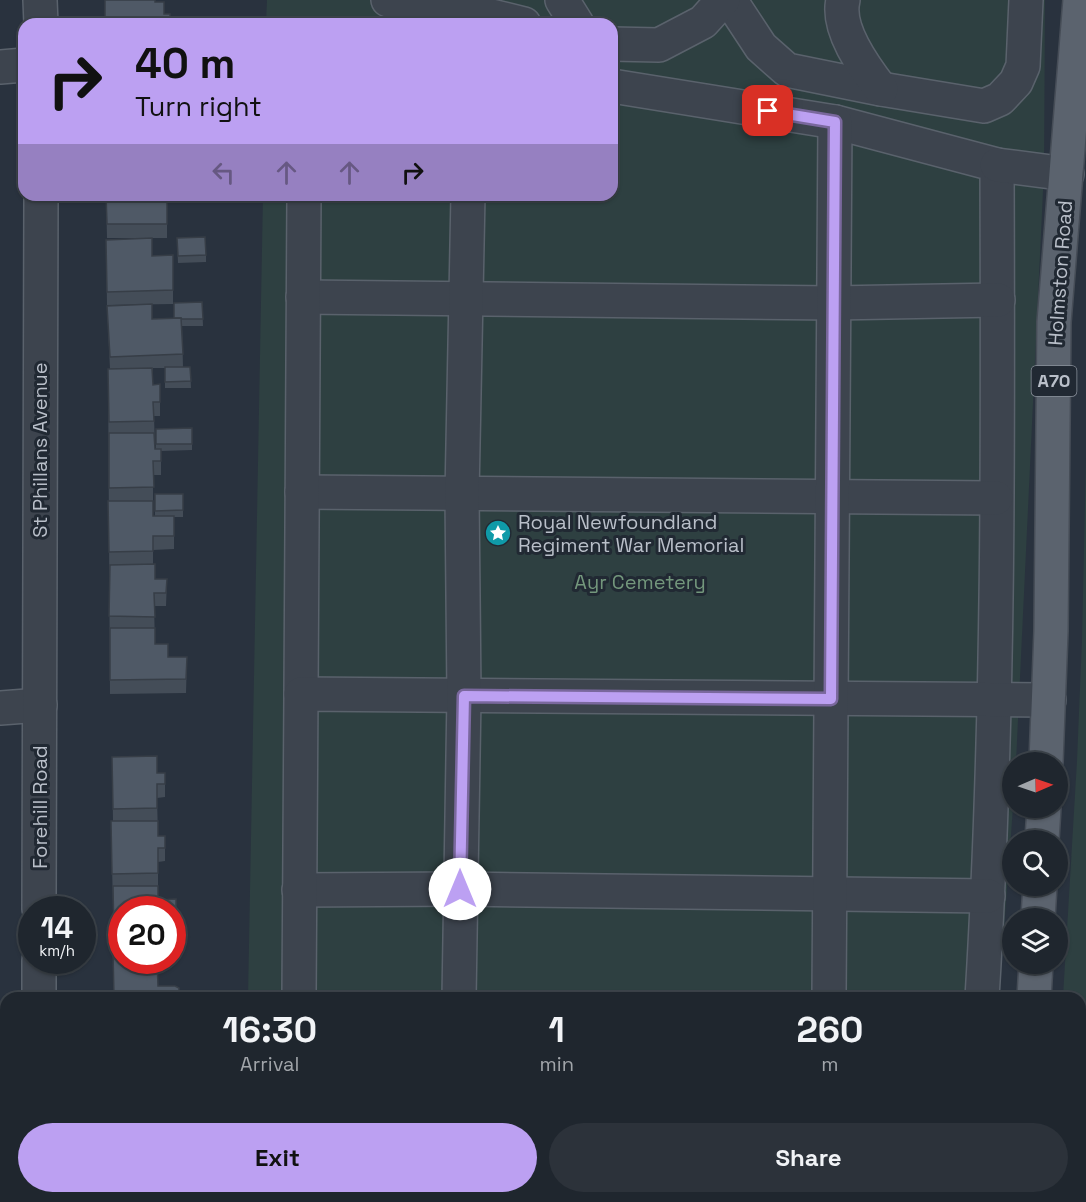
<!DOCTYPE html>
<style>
:root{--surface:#1f262e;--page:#2c323a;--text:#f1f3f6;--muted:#a1a5aa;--line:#3c434a;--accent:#bca0f2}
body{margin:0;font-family:"Space Grotesk",sans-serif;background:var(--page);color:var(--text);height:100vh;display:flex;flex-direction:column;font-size:22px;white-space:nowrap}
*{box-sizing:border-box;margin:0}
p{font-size:20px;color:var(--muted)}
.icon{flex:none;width:33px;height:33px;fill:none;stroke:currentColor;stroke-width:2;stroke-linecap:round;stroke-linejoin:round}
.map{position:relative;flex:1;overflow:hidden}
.drawer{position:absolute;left:0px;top:992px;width:1086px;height:212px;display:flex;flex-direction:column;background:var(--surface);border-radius:18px 18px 0 0;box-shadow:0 2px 4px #0004,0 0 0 2px var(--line)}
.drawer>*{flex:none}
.guide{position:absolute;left:18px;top:18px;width:600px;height:183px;border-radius:18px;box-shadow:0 2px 4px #0004,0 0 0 2px var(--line);background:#bca0f2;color:#111;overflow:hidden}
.needle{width:39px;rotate:88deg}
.tools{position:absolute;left:1002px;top:752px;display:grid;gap:12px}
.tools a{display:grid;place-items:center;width:66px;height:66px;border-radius:50%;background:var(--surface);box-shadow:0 2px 4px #0004,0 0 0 2px var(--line);font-size:30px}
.speed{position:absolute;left:18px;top:896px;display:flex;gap:12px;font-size:30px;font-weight:700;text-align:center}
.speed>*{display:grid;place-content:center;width:78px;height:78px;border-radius:50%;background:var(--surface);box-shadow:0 2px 4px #0004,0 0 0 2px var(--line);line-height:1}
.speed small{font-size:15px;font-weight:400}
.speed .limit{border:9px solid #d22;background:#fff;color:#111}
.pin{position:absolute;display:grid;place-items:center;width:51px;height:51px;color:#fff;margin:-26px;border-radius:12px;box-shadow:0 3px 9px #0006}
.me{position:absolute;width:66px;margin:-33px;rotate:0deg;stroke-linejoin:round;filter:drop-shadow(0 0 4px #0008)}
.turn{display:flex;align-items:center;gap:21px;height:126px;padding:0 18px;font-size:27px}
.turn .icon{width:78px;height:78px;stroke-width:2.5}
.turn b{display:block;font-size:42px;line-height:51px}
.lanes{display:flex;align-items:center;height:57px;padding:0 18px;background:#0003;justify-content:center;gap:30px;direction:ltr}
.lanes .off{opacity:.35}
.eta{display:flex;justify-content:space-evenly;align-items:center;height:102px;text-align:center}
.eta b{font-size:36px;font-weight:800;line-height:42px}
.button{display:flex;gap:12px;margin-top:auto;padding:12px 18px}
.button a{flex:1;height:69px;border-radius:36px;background:var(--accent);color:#111;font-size:24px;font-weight:800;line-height:69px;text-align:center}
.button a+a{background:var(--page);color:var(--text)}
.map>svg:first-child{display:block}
.green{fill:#2e4041}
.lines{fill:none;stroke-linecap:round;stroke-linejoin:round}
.minor-casing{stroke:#5a626c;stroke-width:36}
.major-casing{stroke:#464d57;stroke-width:36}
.path{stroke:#4d5d60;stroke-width:4;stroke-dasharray:4.5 4.5;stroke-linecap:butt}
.minor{stroke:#3d444e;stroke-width:33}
.major{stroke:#5b636e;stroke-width:33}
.wall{fill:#444d58}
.building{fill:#4f5966;stroke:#373e47;stroke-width:1.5}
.route-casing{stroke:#7a689d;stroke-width:15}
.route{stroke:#bca0f2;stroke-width:10}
.labels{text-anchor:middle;stroke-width:6;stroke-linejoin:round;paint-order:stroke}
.shield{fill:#212933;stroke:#8b929c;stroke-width:1.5}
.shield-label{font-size:18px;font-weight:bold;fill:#b9bfc9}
.street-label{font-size:20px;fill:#b9bfc9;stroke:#212933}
.poi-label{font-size:20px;fill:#b9bfc9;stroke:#212933;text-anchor:start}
.park-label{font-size:20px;fill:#73977c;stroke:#212933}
</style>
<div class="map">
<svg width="1086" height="1202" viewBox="0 0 1086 1202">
<rect width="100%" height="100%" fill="#29323e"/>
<g class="green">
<polygon points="267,0 1045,0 1044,170 1016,762 1012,762 1013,807 999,997 248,998 263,195 612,195 612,24 266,24"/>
<polygon points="1086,458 1086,1202 1043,1202 1043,1197 1080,1197 1080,998 1063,997 1077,761 1082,640"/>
<rect x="245" y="1197" width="739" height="5"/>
</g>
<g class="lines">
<g class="minor-casing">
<g id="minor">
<polyline points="40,0 41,24"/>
<polyline points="388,0 419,11 483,14 524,24"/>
<polyline points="562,0 577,24"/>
<polyline points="733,0 734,6 761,47 787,70 881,89 984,106 1000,99 1016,82 1023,66 1026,0"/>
<path d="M843 0C836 29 864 67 881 89"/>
<polyline points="612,44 659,45 703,22 723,0"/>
<polyline points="0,67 24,65"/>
<path d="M612 86 835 122 997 165C998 442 999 721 982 998"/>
<polyline points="997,165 1067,174"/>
<polyline points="303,297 834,303 998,300"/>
<polyline points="302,492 996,498"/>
<polyline points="301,694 304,195"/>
<polyline points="0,708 40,705"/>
<polyline points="299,890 460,889 988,896"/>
<polyline points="39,909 41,195"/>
<polyline points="39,998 39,960"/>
<polyline points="299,998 301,694 1049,700"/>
<polyline points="459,998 464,696 462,494 468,195"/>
<polyline points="829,998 835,122"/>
<polyline points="458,1197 458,1202"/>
<polyline points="39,1202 39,1197"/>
<polyline points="297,1202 297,1197"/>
<polyline points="828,1202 828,1197"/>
<polyline points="969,1202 969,1197"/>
</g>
</g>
<g class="major-casing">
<g id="major">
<polyline points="1046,762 1051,631 1054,322 1080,0"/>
<polyline points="1042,840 1044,807"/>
<polyline points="1038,918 1040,885"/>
<polyline points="1034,998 1036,963"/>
<polyline points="1019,1202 1020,1197"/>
</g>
</g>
<g class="path">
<polyline points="1080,1175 1086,1114"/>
<polyline points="1077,1202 1078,1197"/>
</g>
<use href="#minor" class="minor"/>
<use href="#major" class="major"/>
</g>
<g class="wall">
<polygon points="106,195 167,195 167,238 107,238"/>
<polygon points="177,238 206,255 206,262 178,263"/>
<polygon points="106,240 152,256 173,255 173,304 107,305"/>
<polygon points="202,302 203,326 182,326 183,367 190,367 191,388 165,388 165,368 153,368 153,385 160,384 160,416 154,416 155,449 156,449 156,429 192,428 192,450 161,451 161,475 153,475 153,516 155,516 155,494 183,494 183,517 174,517 174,549 153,550 153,564 155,579 167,579 166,606 154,606 155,644 168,657 187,657 186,693 110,694 108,369 110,369 107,306 152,319 174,318"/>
<polygon points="112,757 157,773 165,784 165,797 157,798 158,836 165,836 165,861 158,862 158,900 176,899 176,950 172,950 172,909 122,909 122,951 114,951 111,821 113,821"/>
<rect x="113" y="1197" width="64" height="5"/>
</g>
<g class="building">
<polygon points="105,0 155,0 155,2 164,2 164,14 170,14 170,24 105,24"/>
<polygon points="106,195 167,195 167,224 107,224"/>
<polygon points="205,237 206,255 178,256 177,238"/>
<polygon points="152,238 152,256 173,255 173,290 107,292 106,240"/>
<polygon points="202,302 203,319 182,319 181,318 174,318 174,303"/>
<polygon points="152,304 152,319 181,318 183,354 110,357 107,306"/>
<polygon points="165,367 190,367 191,381 165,382"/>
<polygon points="152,368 153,385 160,384 160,402 153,402 154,421 109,422 108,369"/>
<polygon points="192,428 192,444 156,444 156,429"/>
<polygon points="109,433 154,433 155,449 161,449 161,461 153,461 154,487 109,488"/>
<polygon points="155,494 183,494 183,510 155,511"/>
<polygon points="108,501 153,501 153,516 174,516 174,536 153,536 153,551 109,552"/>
<polygon points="155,564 155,579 167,579 166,593 154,593 155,617 109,616 110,565"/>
<polygon points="110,628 155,628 155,644 168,644 168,657 187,657 186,679 110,680"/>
<polygon points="157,756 157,773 165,773 165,784 157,784 157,808 113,809 112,757"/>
<polygon points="111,821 158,821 158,836 165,836 165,848 158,848 158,873 112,874"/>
<polygon points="113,886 158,886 158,900 176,899 176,937 172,937 172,909 122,909 122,938 114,938"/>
<polygon points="113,952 122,952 122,960 157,960 158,986 175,986 179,988 179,995 175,998 114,998"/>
</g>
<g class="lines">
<g class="route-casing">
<polyline id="route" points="460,889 464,696 831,699 835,122 768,111"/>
</g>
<use href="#route" class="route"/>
</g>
<defs>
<g id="sight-disc" transform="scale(1.35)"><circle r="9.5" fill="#0f9aa8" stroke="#212933"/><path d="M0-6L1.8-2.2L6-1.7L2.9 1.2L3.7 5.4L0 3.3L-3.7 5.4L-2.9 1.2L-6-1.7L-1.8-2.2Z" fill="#fff"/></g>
</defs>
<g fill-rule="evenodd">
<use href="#sight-disc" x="498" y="533"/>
</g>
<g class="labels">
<rect class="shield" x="1031.5" y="366" width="45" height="30" rx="4.5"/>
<g class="shield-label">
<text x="1054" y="387">A70</text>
</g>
<g class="street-label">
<text transform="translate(1060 273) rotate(-86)" y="7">Holmston Road</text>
<text transform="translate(40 450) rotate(-90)" y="7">St Phillans Avenue</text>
<text transform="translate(40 807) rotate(-90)" y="7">Forehill Road</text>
</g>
<g class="poi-label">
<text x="518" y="529">Royal Newfoundland<tspan x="518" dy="23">Regiment War Memorial</tspan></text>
</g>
<g class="park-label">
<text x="640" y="589">Ayr Cemetery</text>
</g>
</g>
</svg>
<div class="tools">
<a><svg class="needle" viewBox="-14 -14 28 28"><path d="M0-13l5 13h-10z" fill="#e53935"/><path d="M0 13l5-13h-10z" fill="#a1a5aa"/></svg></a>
<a><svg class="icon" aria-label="search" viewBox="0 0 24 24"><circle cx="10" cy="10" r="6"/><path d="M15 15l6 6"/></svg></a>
<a><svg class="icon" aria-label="layers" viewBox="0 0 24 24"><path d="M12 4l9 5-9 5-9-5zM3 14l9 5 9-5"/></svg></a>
</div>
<div class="speed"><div>14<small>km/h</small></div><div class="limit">20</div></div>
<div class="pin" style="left:768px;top:111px;background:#d93025"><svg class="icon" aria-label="arrive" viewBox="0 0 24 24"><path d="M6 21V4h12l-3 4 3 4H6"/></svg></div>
<svg class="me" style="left:460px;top:889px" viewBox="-20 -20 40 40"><circle r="19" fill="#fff"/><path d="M0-13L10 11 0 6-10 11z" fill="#bca0f2"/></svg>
<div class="guide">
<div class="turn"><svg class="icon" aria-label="right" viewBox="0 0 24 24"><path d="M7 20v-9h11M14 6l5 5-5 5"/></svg><div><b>40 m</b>Turn right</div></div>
<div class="lanes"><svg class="icon off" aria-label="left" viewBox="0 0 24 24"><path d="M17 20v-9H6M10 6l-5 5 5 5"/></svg><svg class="icon off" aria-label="ahead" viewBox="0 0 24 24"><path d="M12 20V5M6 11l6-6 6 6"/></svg><svg class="icon off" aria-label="ahead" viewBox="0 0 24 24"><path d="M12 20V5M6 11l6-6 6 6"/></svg><svg class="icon" aria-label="right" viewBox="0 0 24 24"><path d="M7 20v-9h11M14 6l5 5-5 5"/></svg></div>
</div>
<section class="drawer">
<div class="eta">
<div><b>16:30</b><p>Arrival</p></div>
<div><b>1</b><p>min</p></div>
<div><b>260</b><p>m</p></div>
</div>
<div class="button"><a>Exit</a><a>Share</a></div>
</section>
</div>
